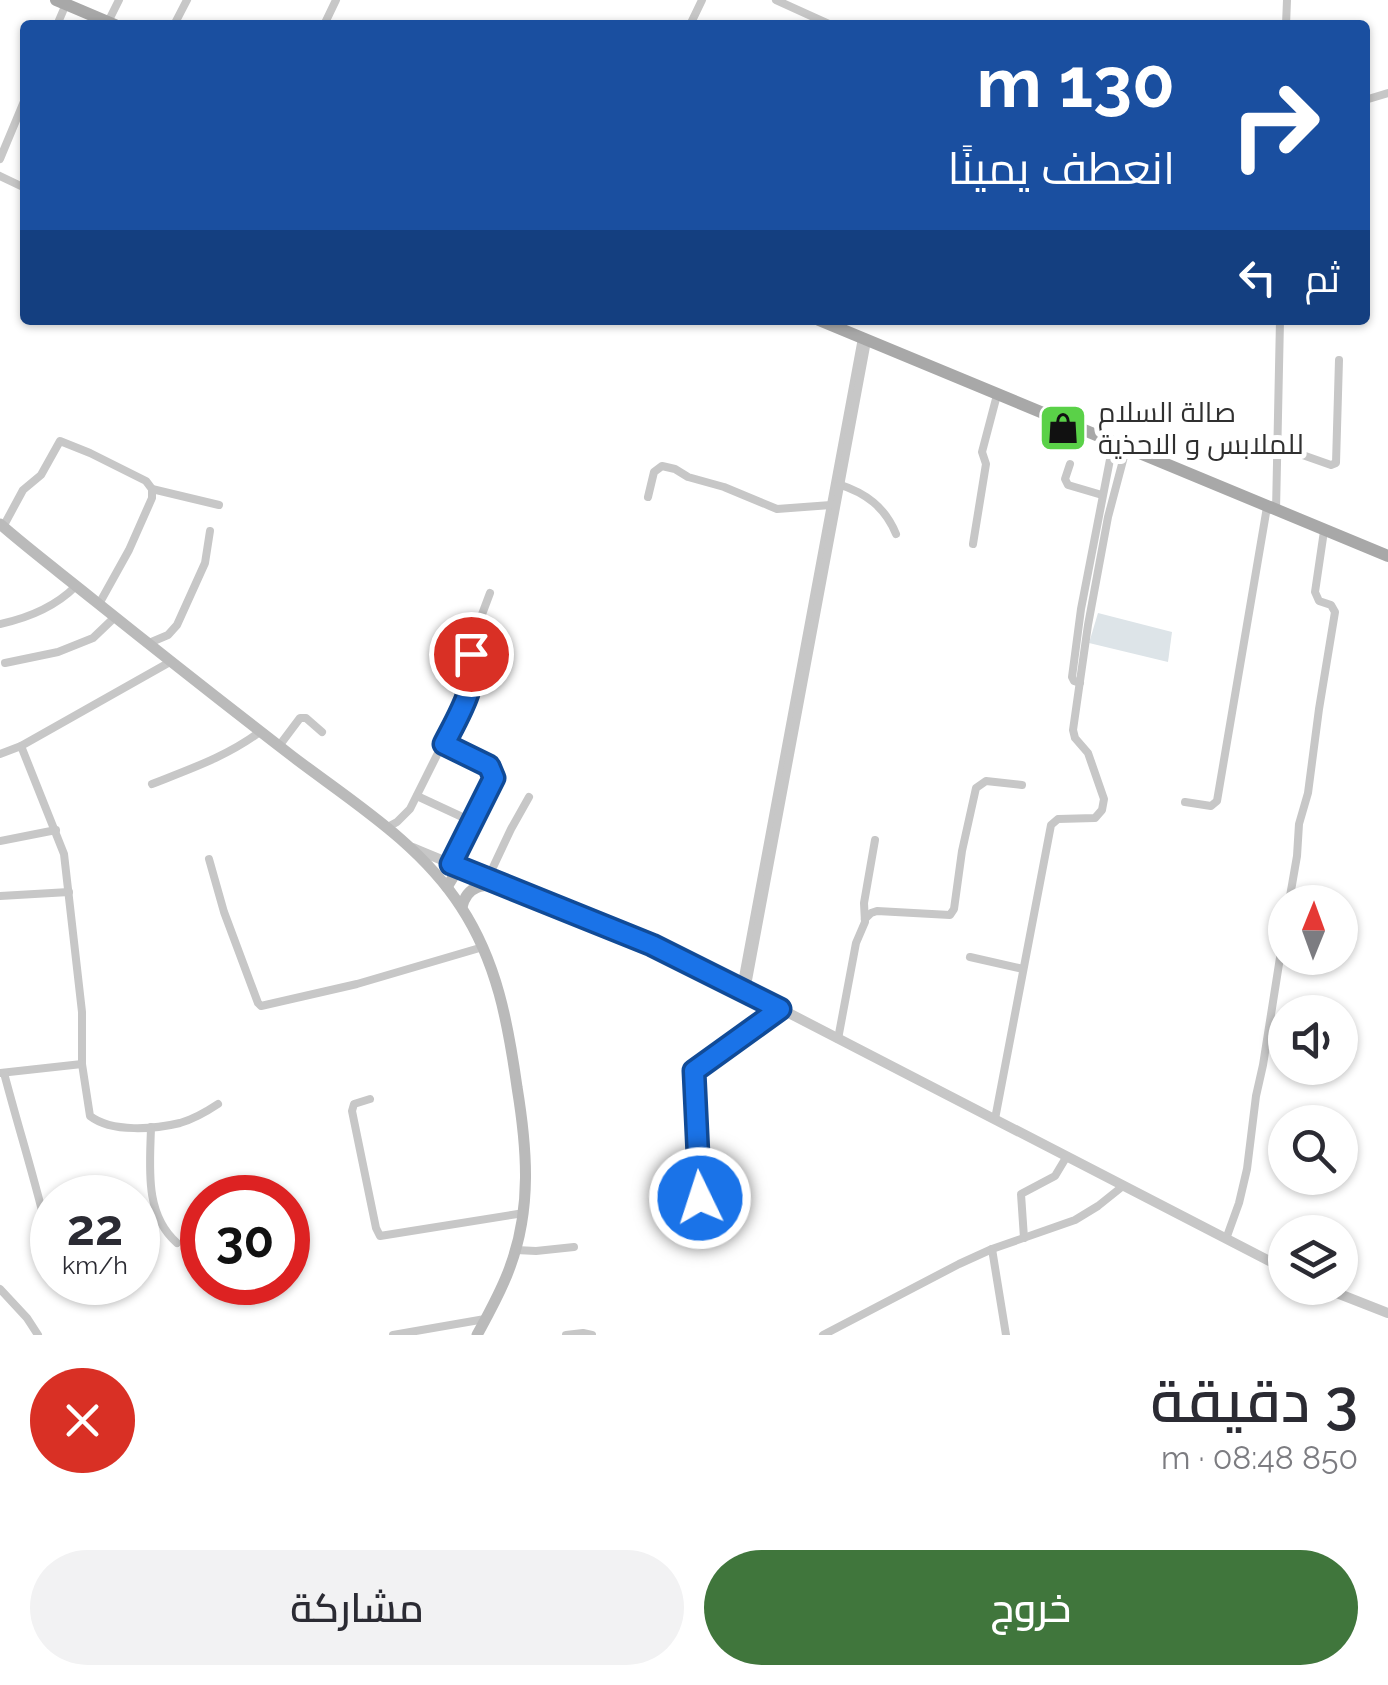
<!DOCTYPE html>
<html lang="ar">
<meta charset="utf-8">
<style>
:root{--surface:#fff;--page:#f2f2f3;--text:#2b2b33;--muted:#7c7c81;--accent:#40763c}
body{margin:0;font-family:Raleway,Cairo,sans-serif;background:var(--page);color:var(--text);direction:rtl;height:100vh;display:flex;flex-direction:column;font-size:38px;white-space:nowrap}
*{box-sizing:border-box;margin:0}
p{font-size:32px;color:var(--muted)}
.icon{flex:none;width:55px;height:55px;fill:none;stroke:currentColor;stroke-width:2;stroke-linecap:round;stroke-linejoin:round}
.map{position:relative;height:1335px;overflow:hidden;direction:ltr}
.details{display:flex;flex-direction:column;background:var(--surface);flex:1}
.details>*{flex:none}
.guide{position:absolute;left:20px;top:20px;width:1350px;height:305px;border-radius:10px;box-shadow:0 2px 8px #0004;direction:rtl;background:#1a4fa0;color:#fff;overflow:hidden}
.needle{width:65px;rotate:1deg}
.tools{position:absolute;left:1268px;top:885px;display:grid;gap:20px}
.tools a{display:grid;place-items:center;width:90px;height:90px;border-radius:50%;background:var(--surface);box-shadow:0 2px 8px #0004;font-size:50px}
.speed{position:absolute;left:30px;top:1175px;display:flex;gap:20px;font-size:50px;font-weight:700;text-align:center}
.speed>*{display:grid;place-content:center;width:130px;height:130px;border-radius:50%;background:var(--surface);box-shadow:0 2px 8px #0004;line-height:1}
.speed small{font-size:25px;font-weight:400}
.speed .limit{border:15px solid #d22;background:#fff;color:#111}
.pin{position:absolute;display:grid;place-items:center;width:85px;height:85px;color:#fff;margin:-42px;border:5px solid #fff;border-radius:50%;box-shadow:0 2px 10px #0007}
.me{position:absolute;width:110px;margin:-55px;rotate:356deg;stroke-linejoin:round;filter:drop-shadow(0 0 8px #0008)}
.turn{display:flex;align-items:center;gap:35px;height:210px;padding:0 30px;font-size:45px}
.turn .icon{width:130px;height:130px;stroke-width:2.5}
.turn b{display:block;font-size:70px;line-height:85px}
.then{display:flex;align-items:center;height:95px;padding:0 30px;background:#0003;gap:20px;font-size:38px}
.round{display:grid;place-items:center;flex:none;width:105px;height:105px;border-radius:52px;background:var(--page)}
.headline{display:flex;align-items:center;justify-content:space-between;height:170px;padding:0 30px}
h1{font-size:60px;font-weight:600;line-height:75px}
.cta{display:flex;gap:20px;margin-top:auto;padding:20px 30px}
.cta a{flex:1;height:115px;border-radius:60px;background:var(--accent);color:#fff;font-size:40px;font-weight:600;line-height:115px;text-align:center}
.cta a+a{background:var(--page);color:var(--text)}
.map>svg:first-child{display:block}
.green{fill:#dde4e8}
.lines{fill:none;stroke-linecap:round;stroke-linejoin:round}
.minor{stroke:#c7c7c7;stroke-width:8}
.tertiary{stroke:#c7c7c7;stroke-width:10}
.secondary{stroke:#bababa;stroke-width:11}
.primary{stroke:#a8a8a8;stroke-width:12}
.route-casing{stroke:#114b97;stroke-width:25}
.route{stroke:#1a73e8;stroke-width:18}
.labels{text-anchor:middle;stroke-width:10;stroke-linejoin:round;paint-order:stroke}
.poi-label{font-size:28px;fill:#303030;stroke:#fff;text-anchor:start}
</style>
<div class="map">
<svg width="1388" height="1335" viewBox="0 0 1388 1335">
<rect width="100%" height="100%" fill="#fff"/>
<polygon class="green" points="1098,613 1172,632 1168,662 1089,643"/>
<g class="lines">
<g class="minor">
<polyline points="776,0 831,25"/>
<polyline points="108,22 119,0"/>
<polyline points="57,25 66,4"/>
<polyline points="174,25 187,0"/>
<polyline points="324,25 336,0"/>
<polyline points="690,25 702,0"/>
<polyline points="1286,25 1287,0"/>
<polyline points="1365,100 1388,93"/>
<polyline points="0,159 25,99"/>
<polyline points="0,176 25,188"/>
<polyline points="1277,446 1331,465 1336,463 1339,360"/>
<polyline points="1070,464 1065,479 1068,485 1102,495"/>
<path d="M838 484C866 493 885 507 896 534"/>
<polyline points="152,489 219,505"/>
<polyline points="648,497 654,472 662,466 675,469 688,477 724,487 777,509 831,505"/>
<polyline points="1276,511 1280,320"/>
<polyline points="3,527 23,490 41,475 60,441 90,453 146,481 152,489 152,498 129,550 99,604"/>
<polyline points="973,544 986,464 982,452 997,395"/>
<path d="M0 624C28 618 55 607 76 586"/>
<polyline points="149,643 168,635 177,625 205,563 210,531"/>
<polyline points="5,663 58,652 93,638 115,617"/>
<polyline points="1080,683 1074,681 1072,677 1081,609 1113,444"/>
<polyline points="444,744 489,767 494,778 451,864"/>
<path d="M21 746 64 854 82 1012V1064L90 1116C112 1133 155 1129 180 1123 194 1119 206 1112 218 1104"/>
<polyline points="279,746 300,718 306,718 322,732"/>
<polyline points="0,754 21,746 170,662"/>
<path d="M152 784C190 769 228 756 261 731"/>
<polyline points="417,796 473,822"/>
<polyline points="1185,802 1211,806 1217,801 1267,507"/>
<polyline points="386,828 397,822 410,809 465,699 473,669 472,641 490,593"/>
<polyline points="0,841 56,830"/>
<polyline points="209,859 224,912 258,1003 261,1006 357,984 483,947"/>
<polyline points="487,880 511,829 529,797"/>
<polyline points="0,896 69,892"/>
<polyline points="1289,902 1297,856 1299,824 1308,793 1319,709 1335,612 1331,605 1319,601 1315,592 1324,531"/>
<polyline points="865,919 871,913 877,911 950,915 954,909 962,851 976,788 986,781 1022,785"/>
<polyline points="970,957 1023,969"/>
<polyline points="741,988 862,338"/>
<polyline points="746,991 867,341"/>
<polyline points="838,1039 856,943 865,922 864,903 875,840"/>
<polyline points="0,1073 82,1064"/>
<path d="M4 1073C19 1130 37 1186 50 1243"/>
<polyline points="370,1099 354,1104 352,1111 376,1228 380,1236 524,1213"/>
<polyline points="995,1119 1051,825 1058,819 1095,818 1102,810 1104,799 1088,753 1075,738 1073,730 1088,625 1108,517 1126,449"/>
<path d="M151 1127C150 1167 144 1214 177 1243"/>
<polyline points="702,1222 695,1071 780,1009"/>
<polyline points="1024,1238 1021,1194 1055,1176 1067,1156"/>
<polyline points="1226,1239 1239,1203 1247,1169 1256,1096 1263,1065 1285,926"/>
<polyline points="992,1249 1006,1335"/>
<polyline points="516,1250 536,1251 574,1247"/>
<polyline points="0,1289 27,1318 38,1335"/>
<polyline points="393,1335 485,1319"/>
<polyline points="566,1335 583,1333 592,1335"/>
<polyline points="823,1335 959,1264 992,1249 1075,1220 1098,1206 1123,1186"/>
</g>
<g class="tertiary">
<path d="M413 848C503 886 595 919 684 959L1285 1269"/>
<polyline points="1324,1288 1388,1313"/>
</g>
<g class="secondary">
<path d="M0 524C31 551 63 575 95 601 160 653 226 705 292 756 351 801 420 843 461 907 497 962 508 1023 517 1087 527 1148 532 1208 510 1267 502 1290 489 1313 477 1335"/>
<polyline points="447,887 455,874 464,870"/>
<path d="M462 907C467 885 483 884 503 886"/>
</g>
<g class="primary">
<polyline points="56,0 115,25"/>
<polyline points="819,320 1388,556"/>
</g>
</g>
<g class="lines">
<g class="route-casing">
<path id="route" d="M471 654C479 684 457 718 444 744L489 766 494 778 451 864 652 945 780 1009 694 1071 700 1198"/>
</g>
<use href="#route" class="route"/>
</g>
<defs>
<g id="shop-square" transform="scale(2.5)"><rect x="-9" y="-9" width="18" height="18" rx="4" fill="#5ad148" stroke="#fff"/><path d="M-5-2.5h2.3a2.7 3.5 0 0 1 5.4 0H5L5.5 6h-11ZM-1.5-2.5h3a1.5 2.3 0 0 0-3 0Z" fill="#111"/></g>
</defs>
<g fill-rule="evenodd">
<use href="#shop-square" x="1063" y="428"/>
</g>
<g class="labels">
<g class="poi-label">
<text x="1098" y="422">صالة السلام<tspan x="1098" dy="32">للملابس و الاحذية</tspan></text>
</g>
</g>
</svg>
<div class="tools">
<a><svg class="needle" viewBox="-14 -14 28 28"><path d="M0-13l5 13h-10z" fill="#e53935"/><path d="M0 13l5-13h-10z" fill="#7c7c81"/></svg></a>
<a><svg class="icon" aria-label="sound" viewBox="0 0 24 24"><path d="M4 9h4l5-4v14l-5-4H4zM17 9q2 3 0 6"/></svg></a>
<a><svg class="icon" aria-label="search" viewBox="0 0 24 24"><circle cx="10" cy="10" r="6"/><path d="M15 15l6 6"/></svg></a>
<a><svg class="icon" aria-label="layers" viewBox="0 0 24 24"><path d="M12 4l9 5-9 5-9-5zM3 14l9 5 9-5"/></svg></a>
</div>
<div class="speed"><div>22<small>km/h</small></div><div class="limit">30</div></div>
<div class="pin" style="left:471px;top:654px;background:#d93025"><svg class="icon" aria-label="arrive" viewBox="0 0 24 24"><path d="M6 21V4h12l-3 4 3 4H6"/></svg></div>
<svg class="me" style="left:700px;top:1198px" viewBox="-20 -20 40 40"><circle r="17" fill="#1a73e8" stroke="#fff" stroke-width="3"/><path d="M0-11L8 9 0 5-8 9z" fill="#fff"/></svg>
<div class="guide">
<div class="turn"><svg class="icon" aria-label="right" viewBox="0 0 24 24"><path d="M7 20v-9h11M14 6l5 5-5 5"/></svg><div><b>130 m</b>انعطف يمينًا</div></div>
<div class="then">ثم<svg class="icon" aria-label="left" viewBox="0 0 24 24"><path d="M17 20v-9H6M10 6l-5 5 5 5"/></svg></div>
</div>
</div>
<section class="details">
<div class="headline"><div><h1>3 دقيقة</h1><p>850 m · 08:48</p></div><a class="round" style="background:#d93025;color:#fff"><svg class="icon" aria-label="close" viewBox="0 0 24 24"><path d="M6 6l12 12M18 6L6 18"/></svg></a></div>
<div class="cta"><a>خروج</a><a>مشاركة</a></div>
</section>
